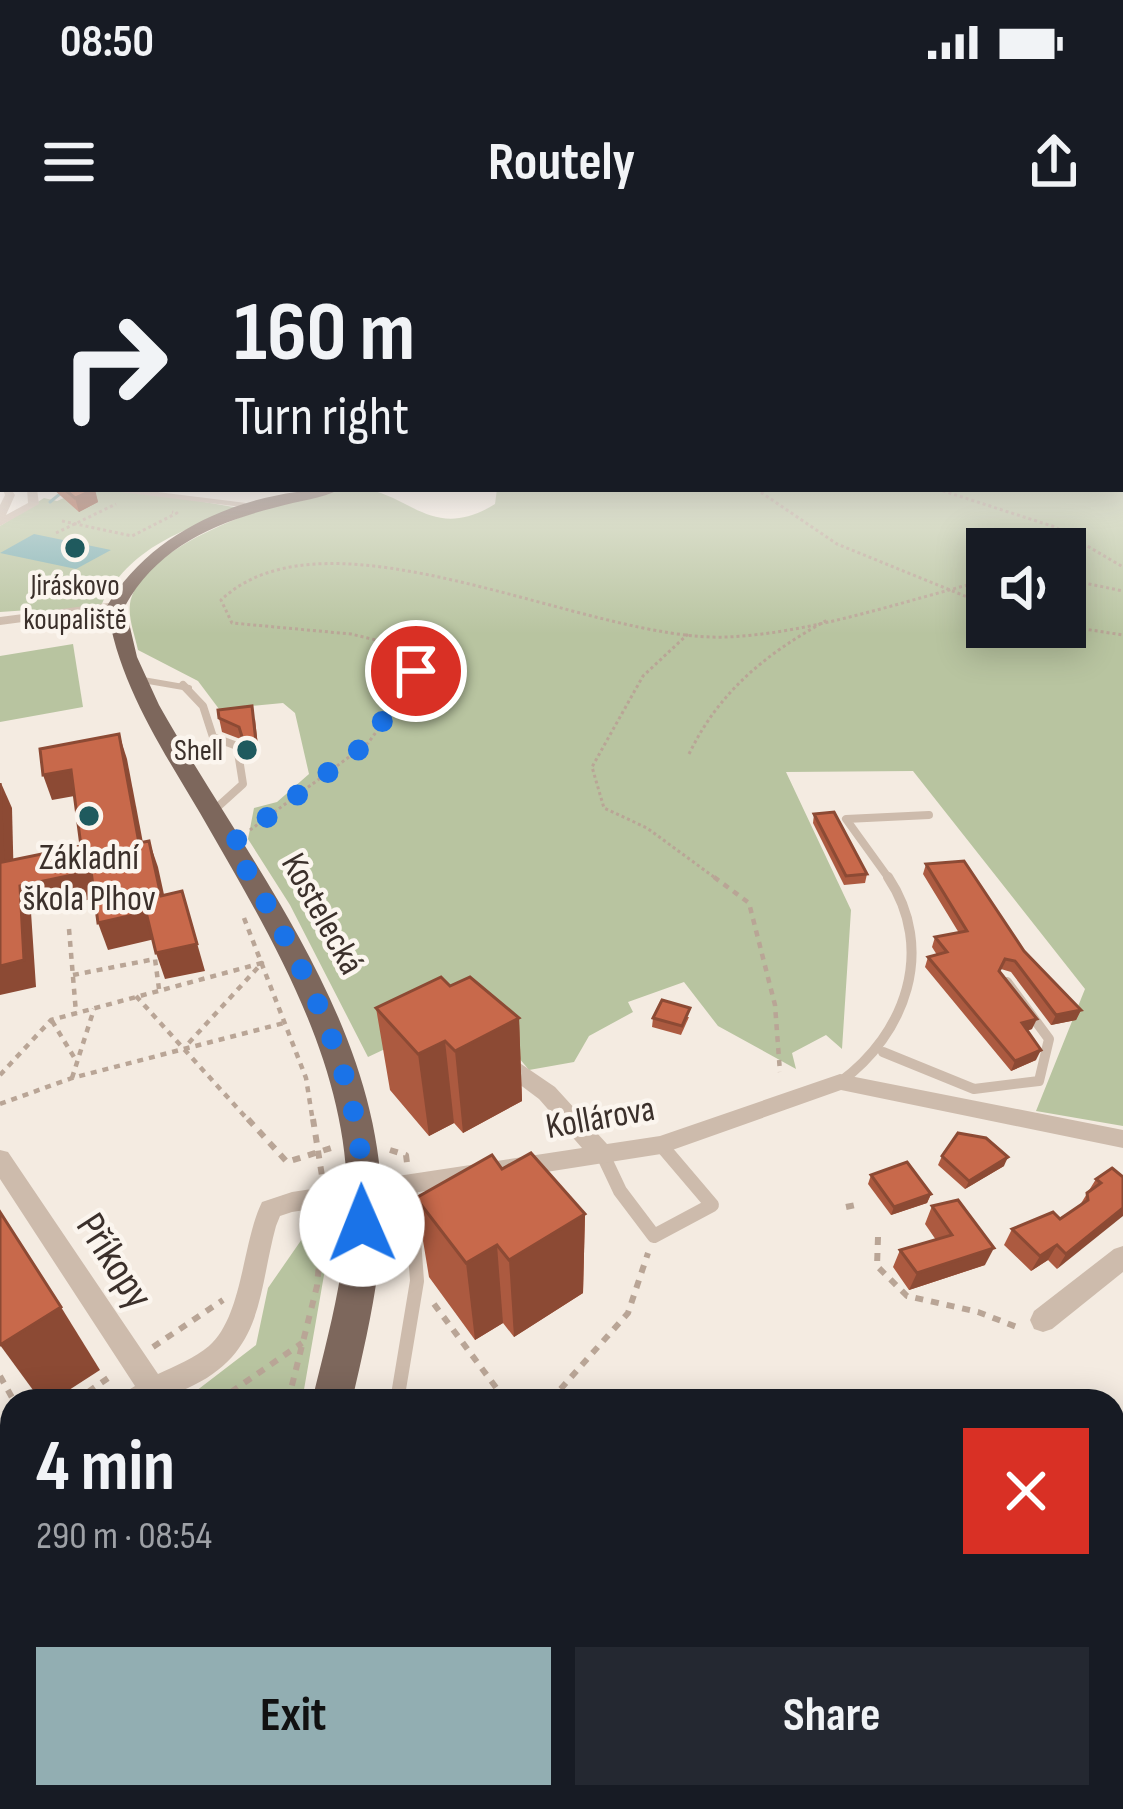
<!DOCTYPE html>
<meta charset="utf-8">
<style>
:root{--surface:#171b24;--page:#242831;--text:#f1f3f6;--muted:#9ea1a6;--accent:#92aeb2}
body{margin:0;font-family:"Sofia Sans Condensed",sans-serif;background:var(--page);color:var(--text);height:100vh;display:flex;flex-direction:column;font-size:45px;white-space:nowrap}
*{box-sizing:border-box;margin:0}
p{font-size:39px;color:var(--muted)}
.icon{flex:none;width:66px;height:66px;fill:none;stroke:currentColor;stroke-width:2;stroke-linecap:round;stroke-linejoin:round}
.map{position:relative;flex:1;overflow:hidden}
.side{position:absolute;left:0px;top:1149px;width:1125px;height:420px;display:flex;flex-direction:column;background:var(--surface);border-radius:36px 36px 0 0;box-shadow:0 6px 30px #0003}
.side>*{flex:none}
.hud{position:absolute;left:0px;top:0px;width:1125px;height:252px;box-shadow:0 6px 30px #0003;background:#171b24;color:var(--text);overflow:hidden}
.tools{position:absolute;left:966px;top:288px;display:grid;gap:24px}
.tools a{display:grid;place-items:center;width:120px;height:120px;border-radius:0px;background:var(--surface);box-shadow:0 6px 30px #0003;font-size:60px}
.pin{position:absolute;display:grid;place-items:center;width:102px;height:102px;color:#fff;margin:-51px;border:6px solid #fff;border-radius:50%;box-shadow:0 3px 12px #0007}
.me{position:absolute;width:132px;margin:-66px;rotate:359deg;stroke-linejoin:round;filter:drop-shadow(0 0 9px #0008)}
.turn{display:flex;align-items:center;gap:42px;height:252px;padding:0 36px;font-size:54px}
.turn .icon{width:156px;height:156px;stroke-width:2.5}
.turn b{display:block;font-size:84px;line-height:102px}
.round{display:grid;place-items:center;flex:none;width:126px;height:126px;border-radius:0px;background:var(--page)}
.overview{display:flex;align-items:center;justify-content:space-between;height:204px;padding:0 36px}
h1{font-size:72px;font-weight:700;line-height:90px}
.cta{display:flex;gap:24px;margin-top:auto;padding:24px 36px}
.cta a{flex:1;height:138px;border-radius:0px;background:var(--accent);color:#111;font-size:48px;font-weight:700;line-height:138px;text-align:center}
.cta a+a{background:var(--page);color:var(--text)}
.status{display:flex;justify-content:space-between;align-items:center;height:84px;padding:0 60px;background:var(--surface);direction:ltr}
.status svg{height:33px;fill:currentColor}
header{display:flex;justify-content:space-between;align-items:center;height:156px;padding:0 36px;background:var(--surface);font-size:54px;font-weight:700}
.map>svg:first-child{display:block}
.green{fill:#b8c4a0;fill-rule:evenodd}
.water{fill:#7fb0b2}
.lines{fill:none;stroke-linecap:round;stroke-linejoin:round}
.stream{stroke:#7fb0b2;stroke-width:3}
.path-far3{stroke:#b9a596;stroke-width:3;stroke-dasharray:3 3;stroke-linecap:butt}
.path-far2{stroke:#b9a596;stroke-width:4.5;stroke-dasharray:6 6;stroke-linecap:butt}
.path-far1{stroke:#b9a596;stroke-width:6;stroke-dasharray:8 8;stroke-linecap:butt}
.path{stroke:#b9a596;stroke-width:8;stroke-dasharray:9 9;stroke-linecap:butt}
.lane-far5{stroke:#cdbbac;stroke-width:4.5}
.lane-far4{stroke:#cdbbac;stroke-width:6}
.lane-far3{stroke:#cdbbac;stroke-width:8}
.lane-far2{stroke:#cdbbac;stroke-width:10}
.lane-far1{stroke:#cdbbac;stroke-width:14}
.lane{stroke:#cdbbac;stroke-width:16}
.street{fill:#cdbbac;fill-rule:evenodd}
.primary{fill:#7d675c;fill-rule:evenodd}
.wall{fill:#ac5a40}
.shaded-wall{fill:#8c4a34}
.building{fill:#c8694b;stroke:#8c4a34;stroke-width:3}
.route{stroke:#1a73e8;stroke-width:21;stroke-dasharray:0 37.8}
.poi-dot{fill:#1f5a5e;stroke:#fbf5ee;stroke-width:4.5}
.labels{text-anchor:middle;stroke-width:9;stroke-linejoin:round;paint-order:stroke}
.far-poi-label{font-size:30px;fill:#3b302b;stroke:#fbf5ee}
.poi-label{font-size:36px;fill:#3b302b;stroke:#fbf5ee}
.street-label{font-size:36px;fill:#3b302b;stroke:#fbf5ee}
.near-street-label{font-size:42px;fill:#3b302b;stroke:#fbf5ee}
</style>
<div class="status"><b>08:50</b><svg viewBox="0 0 49 12"><path d="M0 12V9h3v3zM5 12V6h3v6zM10 12V3h3v9zM15 12V0h3v12zM26 1h20v11H26zM47 4h2v5h-2z"/></svg></div>
<header><svg class="icon" aria-label="menu" viewBox="0 0 24 24"><path d="M4 6h16M4 12h16M4 18h16"/></svg>Routely<svg class="icon" aria-label="share" viewBox="0 0 24 24"><path d="M12 15V3M7 8l5-5 5 5M5 13v7h14v-7"/></svg></header>
<div class="map">
<svg width="1123" height="1569" viewBox="0 0 1123 1569">
<rect width="100%" height="100%" fill="#f4ebe1"/>
<g class="green">
<path d="M1123 174V886L1036 871 1085 749 913 531 786 532 851 670 842 809 826 795 792 813 796 829 718 786 684 742 628 762 633 772 589 796 574 822 529 830 509 806 438 784 368 817 290 665 248 599 254 568 277 562 309 534 295 473 283 463 219 469 198 441 138 410C135 396 128 378 130 364 141 300 299 252 354 249 407 247 429 305 495 264L497 249H1122ZM987 309H1065V387H987Z"/>
<path d="M85 249H129L245 269C187 287 128 307 101 366L29 375V370L0 372V286L44 258 57 261Z"/>
<polygon points="73,404 83,467 0,482 0,416"/>
<polygon points="331,995 302,1161 183,1161 256,1105 268,1048 302,999"/>
<polygon points="12,1410 12,1557 141,1557 135,1569 0,1569 0,1418"/>
</g>
<polygon class="water" points="34,294 111,310 76,329 0,313"/>
<g class="lines">
<polyline class="stream" points="50,262 66,249"/>
<g class="path-far3">
<polyline points="756,249 837,304 987,365"/>
<polyline points="937,249 1055,287 1123,327"/>
<polyline points="62,281 132,296 177,273 172,272"/>
<polyline points="56,293 116,264"/>
<polyline points="1065,339 1123,351"/>
<polyline points="1065,386 1123,395"/>
<polyline points="688,394 643,436 592,527 604,568 647,588 718,640"/>
<path d="M689 514C720 450 767 413 829 379"/>
<path d="M250 590 368 503 434 414 351 394 232 383 221 360C329 258 590 403 727 397 814 393 903 361 987 340"/>
</g>
<g class="path-far2">
<polyline points="714,637 749,663 775,765 780,832"/>
<polyline points="244,678 306,838 313,882"/>
<polyline points="69,689 76,773"/>
<polyline points="73,735 155,719 159,749"/>
<polyline points="136,756 250,882"/>
<polyline points="52,781 77,822"/>
<polyline points="0,835 51,780 262,723 185,807"/>
<polyline points="72,838 94,769"/>
<polyline points="0,864 72,838 288,782"/>
</g>
<g class="path-far1">
<polyline points="248,879 287,922 331,908"/>
<polyline points="313,879 322,936"/>
<polyline points="390,910 406,915 407,923"/>
<polyline points="846,967 860,964"/>
<polyline points="878,997 877,1026 907,1056 978,1072 1022,1089"/>
<polyline points="434,1064 506,1161"/>
<polyline points="153,1107 223,1060"/>
<polyline points="0,1136 14,1161"/>
<polyline points="75,1161 114,1134"/>
<polyline points="218,1161 302,1103"/>
<polyline points="288,1161 317,1046 323,979"/>
<polyline points="550,1161 628,1073 648,1013"/>
</g>
<g class="path">
<polyline points="0,1210 12,1203"/>
<polyline points="0,1433 12,1424"/>
<polyline points="123,1569 129,1557"/>
</g>
<polyline class="lane-far5" points="115,249 244,265"/>
<polyline class="lane-far4" points="137,439 189,448"/>
<g class="lane-far3">
<polyline points="183,445 203,466 213,497 237,506 243,544 212,572"/>
<polyline points="890,640 846,579 929,575"/>
</g>
<g class="lane-far2">
<polyline points="883,812 974,849 1039,841 1049,799 1007,742"/>
<path d="M840 842C906 794 936 709 888 637"/>
</g>
<g class="lane-far1">
<polyline points="603,915 620,951 654,996 712,965 661,905"/>
<polyline points="397,1161 417,1041 410,944"/>
</g>
<polyline class="lane" points="270,1569 275,1557"/>
<g class="street">
<rect x="0" y="201" width="3" height="6"/>
<polygon points="2,247 11,249 15,255 6,275 28,263 27,249 37,249 39,264 0,286 0,265 5,255"/>
<polygon points="116,362 122,366 121,369 0,385 0,377"/>
<path d="M499 809 555 847 607 904 660 896 840 834 1123 890V908L841 850 661 914 292 972 280 976 276 986C258 1052 264 1110 194 1145 163 1160 158 1161 123 1161L127 1151 135 1146 0 939V910L8 912 158 1134C175 1126 195 1118 209 1106 243 1076 242 1003 262 962L292 952 582 908 539 859 491 823 488 817 491 811Z"/>
<polygon points="1123,1006 1123,1032 1052,1089 1043,1092 1034,1089 1030,1080 1034,1071 1114,1009"/>
</g>
<g class="primary">
<path d="M340 249C322 259 297 261 277 267 214 283 158 307 125 366L137 417 159 465C247 621 382 782 382 971 382 1035 366 1099 352 1161H312C327 1099 345 1036 347 972 352 826 270 695 200 573 161 507 118 443 107 366 153 288 250 249 340 249Z"/>
<polygon points="160,1557 213,1557 208,1569 155,1569"/>
</g>
</g>
<g class="wall">
<polygon points="53,249 94,249 98,262 79,272"/>
<polygon points="219,478 255,479 259,515 247,517 243,500 222,492"/>
<polygon points="814,574 867,634 865,643 844,645 813,583"/>
<polygon points="926,624 1024,711 1081,770 1076,780 1051,785 1011,732 1001,729 999,732 1032,789 1027,791 1036,820 1011,831 925,727 928,717 937,715 932,707 935,697 959,693 923,634"/>
<polygon points="450,746 519,778 522,861 463,893 454,883 429,896 390,850 376,768"/>
<polygon points="689,777 681,795 652,787 653,778"/>
<polygon points="942,916 1004,926 965,949 938,925"/>
<polygon points="502,929 585,974 583,1053 514,1097 503,1083 475,1100 429,1037 416,958"/>
<polygon points="871,935 931,954 927,963 891,975 868,944"/>
<polygon points="1123,937 1057,1029 1048,1020 1031,1031 1004,1005 1012,989 1060,979 1080,965 1096,939"/>
<polygon points="932,966 985,1025 909,1050 893,1027 900,1010 936,1000 925,984"/>
<polygon points="1123,1424 1123,1516 1113,1502 1113,1447 1121,1441 1121,1426"/>
</g>
<g class="shaded-wall">
<polygon points="95,249 98,262 79,272 75,258"/>
<polygon points="252,466 259,515 247,517 244,503"/>
<polygon points="119,494 127,519 148,629 139,603"/>
<polygon points="71,530 80,555 52,560 43,535"/>
<polygon points="1,543 12,568 14,648 3,622"/>
<polygon points="149,601 158,627 170,682 161,656"/>
<polygon points="91,631 101,657 31,672 36,747 0,755 0,726 20,646"/>
<polygon points="182,651 205,731 165,739 156,713"/>
<polygon points="146,672 155,699 108,710 98,683"/>
<polygon points="1081,770 1076,780 1051,785 1056,775"/>
<polygon points="519,778 522,861 463,893 455,811"/>
<polygon points="1037,779 1032,789 1017,793 1022,783"/>
<polygon points="445,801 454,883 429,896 418,814"/>
<polygon points="1041,810 1036,820 1011,831 1015,821"/>
<polygon points="1008,917 1004,926 965,949 969,941"/>
<polygon points="931,954 927,963 891,975 894,967"/>
<polygon points="1123,968 1123,976 1057,1029 1066,1014"/>
<polygon points="585,974 583,1053 514,1097 509,1020"/>
<polygon points="497,1005 503,1083 475,1100 466,1023"/>
<polygon points="1057,1005 1048,1020 1031,1031 1040,1016"/>
<polygon points="994,1008 985,1025 909,1050 917,1033"/>
<polygon points="61,1067 100,1130 52,1161 41,1161 0,1105"/>
<polygon points="12,1313 12,1398 0,1407 0,1321"/>
</g>
<g class="building">
<polygon points="3,213 3,228 0,229 0,214"/>
<polygon points="64,249 95,249 75,258"/>
<polygon points="252,466 256,502 244,503 239,487 219,478 218,470"/>
<polygon points="119,494 139,603 149,601 161,656 182,651 197,704 156,713 146,672 98,683 91,631 20,646 24,720 0,726 0,543 3,622 81,606 71,530 43,535 40,509"/>
<polygon points="834,572 867,634 846,636 814,574"/>
<polygon points="964,621 1024,711 1081,770 1056,775 1015,721 1005,719 999,731 1037,779 1022,783 1041,810 1015,821 928,717 947,712 935,697 967,691 926,624"/>
<polygon points="441,737 450,746 470,737 519,778 455,811 445,801 418,814 376,768"/>
<polygon points="662,760 690,768 682,786 653,778"/>
<polygon points="958,893 986,898 1008,917 969,941 942,916"/>
<polygon points="531,913 585,974 509,1020 497,1005 466,1023 416,958 492,915 502,929"/>
<polygon points="907,922 931,954 894,967 871,935"/>
<polygon points="1112,928 1123,937 1123,968 1066,1014 1057,1005 1040,1016 1012,989 1053,972 1060,979 1088,960 1087,953 1101,943 1096,939"/>
<polygon points="958,960 994,1008 917,1033 900,1010 952,995 932,966"/>
<polygon points="0,972 61,1067 0,1105"/>
<polygon points="146,1153 151,1161 135,1161"/>
<polygon points="12,1240 12,1313 0,1321 0,1247"/>
<polygon points="1123,1440 1123,1482 1117,1451"/>
</g>
<linearGradient id="sky" x2="0" y2="1"><stop stop-color="#7eb2d2"/><stop offset="0.44" stop-color="#faf6f2"/><stop offset="1" stop-color="#faf6f2" stop-opacity="0"/></linearGradient>
<rect width="1123" height="394" fill="url(#sky)"/>
<g class="lines">
<path class="route" d="M362 984C372 845 301 719 231 604L368 503 416 431"/>
</g>
<g class="poi-dot">
<circle cx="75" cy="308" r="12"/>
<circle cx="247" cy="510" r="12"/>
<circle cx="89" cy="576" r="12"/>
</g>
<g class="labels">
<g class="far-poi-label">
<text x="75" y="355">Jiráskovo<tspan x="75" dy="34">koupaliště</tspan></text>
<text x="223" y="520" text-anchor="end">Shell</text>
</g>
<g class="poi-label">
<text x="89" y="629">Základní<tspan x="89" dy="41">škola Plhov</tspan></text>
</g>
<g class="street-label">
<text transform="translate(324 673) rotate(61)" y="13">Kostelecká</text>
<text transform="translate(600 876) rotate(-10)" y="13">Kollárova</text>
</g>
<g class="near-street-label">
<text transform="translate(116 1020) rotate(57)" y="15">Příkopy</text>
</g>
</g>
</svg>
<div class="tools">
<a><svg class="icon" aria-label="sound" viewBox="0 0 24 24"><path d="M4 9h4l5-4v14l-5-4H4zM17 9q2 3 0 6"/></svg></a>
</div>
<div class="pin" style="left:416px;top:431px;background:#d93025"><svg class="icon" aria-label="arrive" viewBox="0 0 24 24"><path d="M6 21V4h12l-3 4 3 4H6"/></svg></div>
<svg class="me" style="left:362px;top:984px" viewBox="-20 -20 40 40"><circle r="19" fill="#fff"/><path d="M0-13L10 11 0 6-10 11z" fill="#1a73e8"/></svg>
<div class="hud">
<div class="turn"><svg class="icon" aria-label="right" viewBox="0 0 24 24"><path d="M7 20v-9h11M14 6l5 5-5 5"/></svg><div><b>160 m</b>Turn right</div></div>
</div>
<section class="side">
<div class="overview"><div><h1>4 min</h1><p>290 m · 08:54</p></div><a class="round" style="background:#d93025;color:#fff"><svg class="icon" aria-label="close" viewBox="0 0 24 24"><path d="M6 6l12 12M18 6L6 18"/></svg></a></div>
<div class="cta"><a>Exit</a><a>Share</a></div>
</section>
</div>
